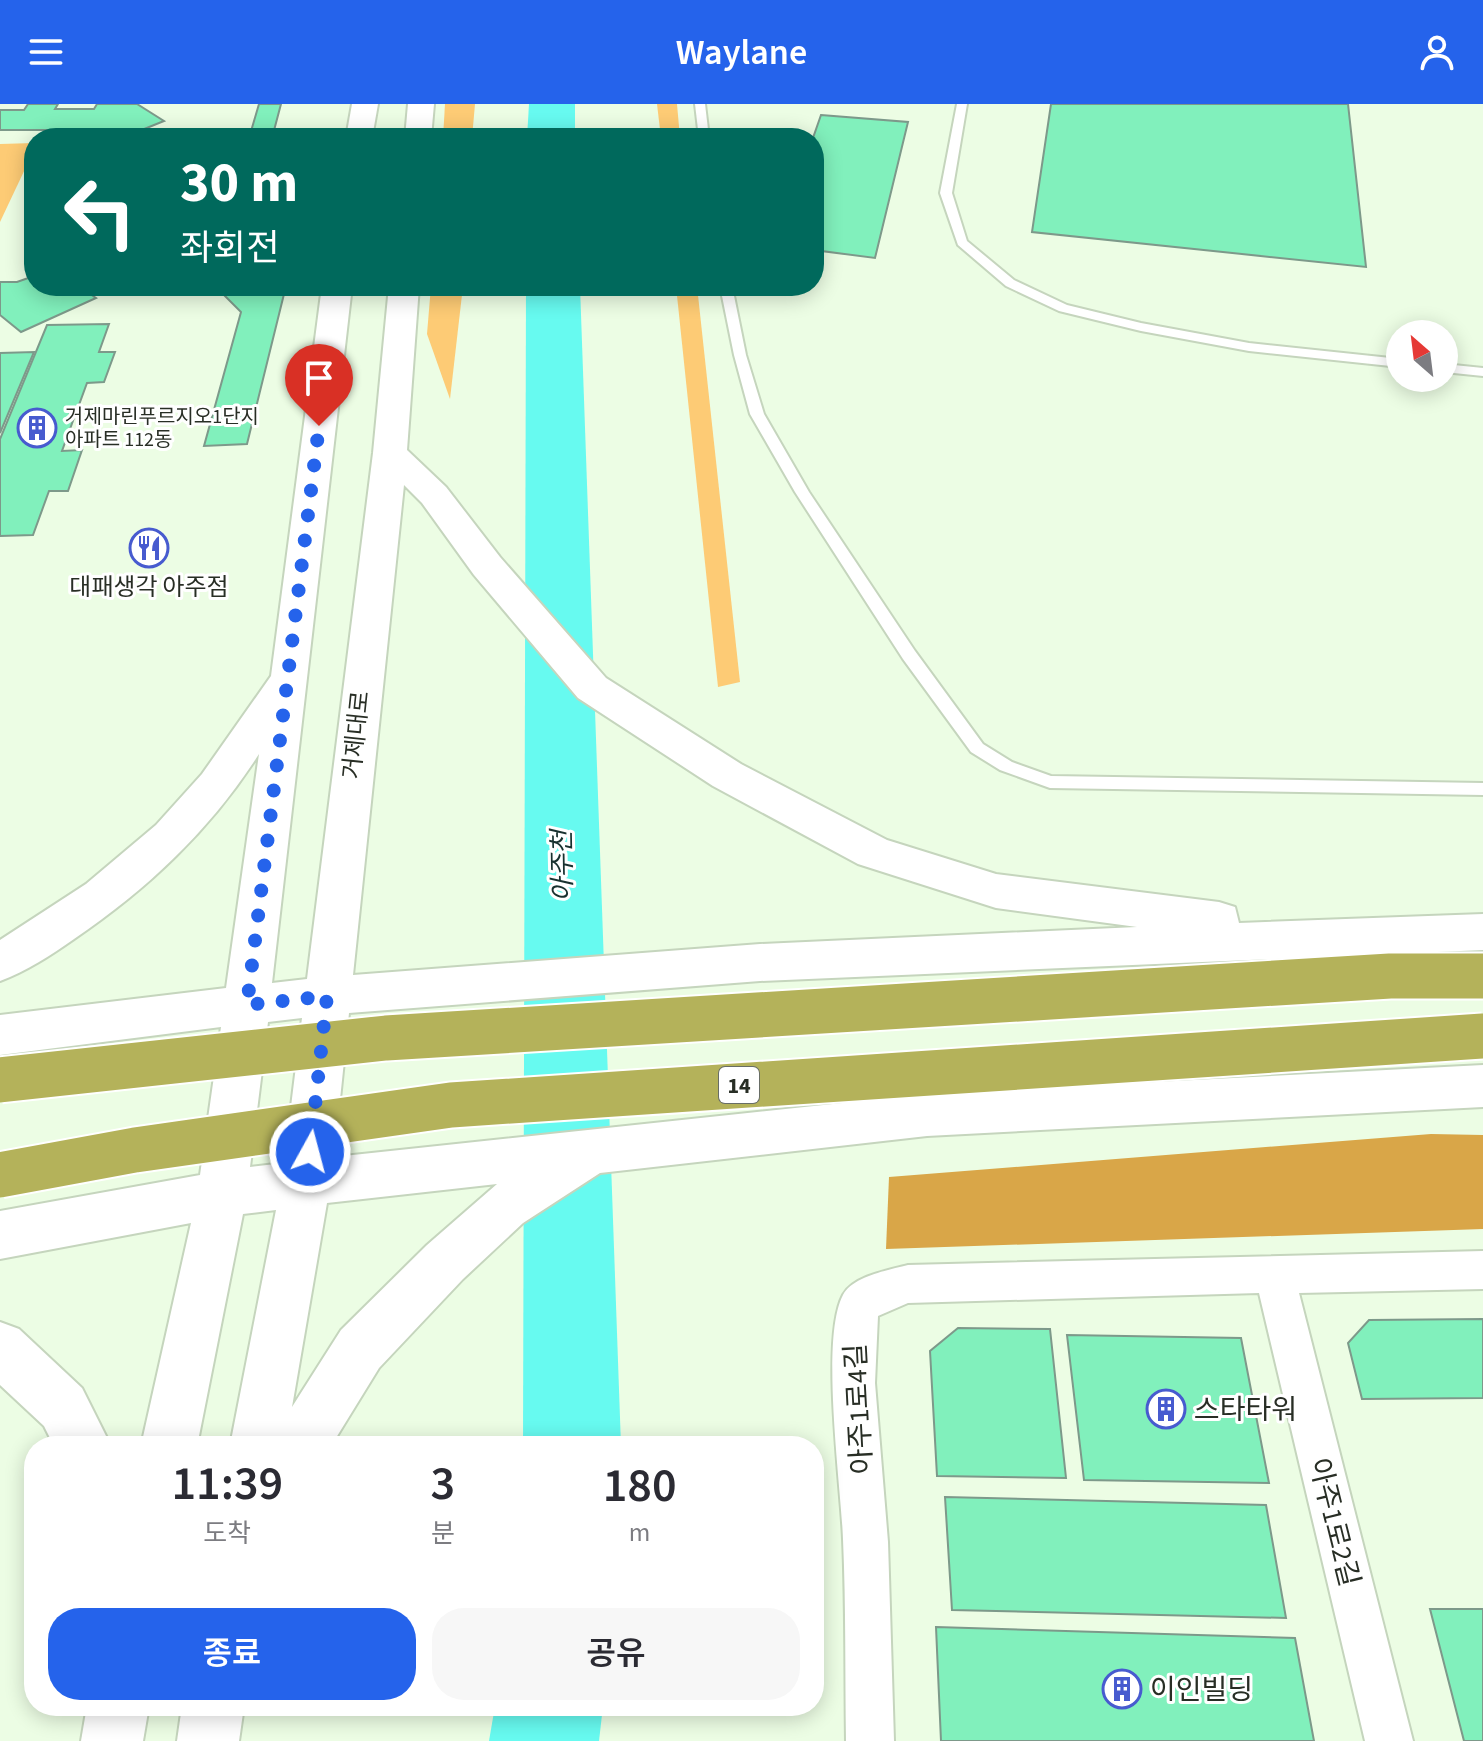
<!DOCTYPE html>
<html lang="ko">
<meta charset="utf-8">
<style>
:root{--surface:#fff;--page:#f7f7f7;--text:#2b2b33;--muted:#7c7c81;--accent:#2563eb}
body{margin:0;font-family:"Source Sans 3","Noto Sans KR",sans-serif;background:var(--page);color:var(--text);height:100vh;display:flex;flex-direction:column;font-size:30px;white-space:nowrap}
*{box-sizing:border-box;margin:0}
p{font-size:26px;color:var(--muted)}
.icon{flex:none;width:44px;height:44px;fill:none;stroke:currentColor;stroke-width:2;stroke-linecap:round;stroke-linejoin:round}
.map{position:relative;flex:1;overflow:hidden}
.drawer{position:absolute;left:24px;top:1332px;width:800px;height:280px;display:flex;flex-direction:column;background:var(--surface);border-radius:32px;box-shadow:0 4px 20px #0003}
.drawer>*{flex:none}
.guide{position:absolute;left:24px;top:24px;width:800px;height:168px;border-radius:32px;box-shadow:0 4px 20px #0003;background:#00695c;color:#fff;overflow:hidden}
.needle{width:52px;rotate:332deg}
.tools{position:absolute;left:1386px;top:216px;display:grid;gap:16px}
.tools a{display:grid;place-items:center;width:72px;height:72px;border-radius:50%;background:var(--surface);box-shadow:0 4px 20px #0003;font-size:40px}
.pin{position:absolute;display:grid;place-items:center;width:68px;height:68px;color:#fff;margin:-82px -34px;border-radius:50% 50% 50% 0;rotate:-45deg;box-shadow:0 0 8px #0007}
.pin .icon{rotate:45deg}
.me{position:absolute;width:88px;margin:-44px;rotate:7deg;stroke-linejoin:round;filter:drop-shadow(0 0 6px #0008)}
.turn{display:flex;align-items:center;gap:28px;height:168px;padding:0 24px;font-size:36px}
.turn .icon{width:104px;height:104px;stroke-width:2.5}
.turn b{display:block;font-size:56px;line-height:68px}
.eta{display:flex;justify-content:space-evenly;align-items:center;height:136px;text-align:center}
.eta b{font-size:48px;font-weight:600;line-height:56px}
.primary-button{display:flex;gap:16px;margin-top:auto;padding:16px 24px}
.primary-button a{flex:1;height:92px;border-radius:32px;background:var(--accent);color:#fff;font-size:32px;font-weight:600;line-height:92px;text-align:center}
.primary-button a+a{background:var(--page);color:var(--text)}
header{display:flex;justify-content:space-between;align-items:center;height:104px;padding:0 24px;background:var(--accent);color:#fff;font-size:36px;font-weight:600}
.map>svg:first-child{display:block}
.green{fill:#fdcb75}
.forest{fill:#d9a648}
.lines{fill:none;stroke-linecap:round;stroke-linejoin:round}
.river{fill:#67faf0;fill-rule:evenodd}
.building{fill:#81f0bc;stroke:#7d998a;stroke-width:2}
.service-casing{stroke:#c5d5bd;stroke-width:4}
.minor-casing{stroke:#c5d5bd;stroke-width:4}
.tertiary-casing{stroke:#c5d5bd;stroke-width:4}
.service{fill:#fff;fill-rule:evenodd}
.minor{fill:#fff;fill-rule:evenodd}
.tertiary{fill:#fff;fill-rule:evenodd}
.trunk-bridge-casing{stroke:#fff;stroke-width:49;stroke-linecap:butt}
.trunk-bridge{stroke:#b4b25a;stroke-width:45}
.route{stroke:#2563eb;stroke-width:14;stroke-dasharray:0 25.2}
.labels{text-anchor:middle;stroke-width:6;stroke-linejoin:round;paint-order:stroke}
.far-poi-label{font-size:20px;fill:#282e25;stroke:#fff;text-anchor:start}
.shield{fill:#fff;stroke:#686d66;stroke-width:2}
.shield-label{font-size:22px;font-weight:bold;fill:#282e25}
.poi-label{font-size:24px;fill:#282e25;stroke:#fff}
.street-label{font-size:24px;fill:#282e25;stroke:#fff}
.water-label{font-size:26px;font-style:italic;fill:#18312f;stroke:#fff}
.near-street-label{font-size:28px;fill:#282e25;stroke:#fff}
.near-poi-label{font-size:28px;fill:#282e25;stroke:#fff;text-anchor:start}
</style>
<header><svg class="icon" aria-label="menu" viewBox="0 0 24 24"><path d="M4 6h16M4 12h16M4 18h16"/></svg>Waylane<svg class="icon" aria-label="person" viewBox="0 0 24 24"><circle cx="12" cy="8" r="4"/><path d="M4 21q1-7 8-7t8 7"/></svg></header>
<div class="map">
<svg width="1483" height="1637" viewBox="0 0 1483 1637">
<rect width="100%" height="100%" fill="#ecfde4"/>
<g class="green">
<polygon points="445,0 475,0 472,34 443,34"/>
<polygon points="657,0 677,0 680,34 661,34"/>
<polygon points="34,39 34,46 0,118 0,40"/>
<polygon points="431,182 463,182 450,295 427,230"/>
<polygon points="676,182 697,182 740,578 718,583"/>
</g>
<polygon class="forest" points="1431,1030 1483,1031 1483,1125 886,1145 889,1073"/>
<g class="lines">
<g class="river">
<polygon points="529,0 575,0 575,34 527,34"/>
<polygon points="526,182 580,182 621,1342 523,1342"/>
<polygon points="495,1602 603,1602 599,1637 489,1637"/>
</g>
</g>
<g class="building">
<polygon points="28,0 58,0 55,5 94,5 97,0 137,0 164,17 122,34 87,34 74,26 0,26 0,6 24,6"/>
<polygon points="259,0 281,0 272,34 249,34"/>
<polygon points="1051,0 1348,0 1366,163 1032,128"/>
<polygon points="821,11 908,18 875,154 814,146 813,34"/>
<polygon points="34,172 34,182 79,182 96,194 21,228 0,211 0,178 17,178"/>
<polygon points="215,182 276,182 284,190 247,340 204,342 241,208"/>
<polygon points="109,220 99,248 115,248 104,278 87,279 76,309 70,309 68,314 74,314 62,347 82,346 68,387 49,387 33,431 0,432 0,335 47,221"/>
<polygon points="34,248 0,329 0,249"/>
<polygon points="1483,1215 1483,1294 1362,1295 1348,1239 1369,1216"/>
<polygon points="958,1224 1050,1225 1066,1374 937,1372 930,1247"/>
<polygon points="1067,1231 1241,1234 1269,1379 1084,1376"/>
<polygon points="945,1393 1266,1401 1286,1514 952,1506"/>
<polygon points="1430,1505 1483,1505 1483,1637 1464,1637"/>
<polygon points="936,1523 1295,1534 1314,1637 941,1637"/>
</g>
<g class="lines">
<g class="service-casing">
<g id="service">
<polygon points="695,0 705,0 709,34 699,34"/>
<polygon points="957,0 967,0 952,89 967,137 1014,176 1067,201 1141,219 1249,239 1400,255 1400,263 1249,247 1141,227 1059,207 1006,182 958,141 940,89"/>
<polygon points="720,182 732,182 746,251 764,310 809,388 915,547 983,640 1012,658 1051,672 1483,679 1483,691 1050,684 1000,666 971,648 903,555 795,388 750,310 734,251"/>
<polygon points="1444,260 1483,264 1483,272 1444,268"/>
</g>
</g>
<g class="minor-casing">
<path id="minor" d="M1483 1147V1185L1299 1189 1413 1637H1365L1259 1189 908 1199 878 1212 875 1279 888 1438 894 1637H846C845 1570 846 1502 843 1435 841 1381 820 1234 843 1191 853 1172 889 1166 908 1161Z"/>
</g>
<g class="tertiary-casing">
<g id="tertiary">
<polygon points="352,0 378,0 372,34 346,34"/>
<polygon points="408,0 434,0 431,34 405,34"/>
<path d="M322 182H352L272 879 307 875 373 349 389 182H419L407 346 446 383 500 453 606 574 741 660 887 736 996 770 1219 798 1235 803 1239 819 1483 810V846L760 877 349 909 334 1053 927 990 1483 961V1003L927 1032 600 1069 523 1119 463 1175 379 1264 331 1342H230L276 1106 243 1110 197 1342H141L191 1119 0 1155V1107L200 1071 221 923 0 951V911L226 884 259 650C210 726 149 784 74 835 51 851 27 867 0 877V836L86 780 156 721 202 670 271 572ZM404 381 422 399 474 471 578 594 713 682 858 760 996 804 1137 823 760 840 353 871ZM302 914 284 1059 250 1063 268 918ZM497 1080 427 1141 341 1226 292 1303 327 1099Z"/>
<polygon points="0,1218 19,1225 82,1284 111,1342 54,1342 44,1322 0,1281"/>
<polygon points="87,1602 149,1602 143,1637 81,1637"/>
<polygon points="182,1602 244,1602 239,1637 177,1637"/>
</g>
</g>
<use href="#service" class="service"/>
<use href="#minor" class="minor"/>
<use href="#tertiary" class="tertiary"/>
<g class="trunk-bridge-casing">
<g id="trunk-bridge">
<polyline points="0,976 386,934 1390,872 1483,872"/>
<polyline points="0,1071 135,1046 451,1001 1483,932"/>
</g>
</g>
<use href="#trunk-bridge" class="trunk-bridge"/>
</g>
<g class="lines">
<polyline class="route" points="310,1048 327,892 247,901 319,322"/>
</g>
<defs>
<g id="building-ring" transform="scale(2)"><circle r="9.5" fill="#fff" stroke="#475bcf" stroke-width="1.5"/><path d="M-4-6H4V6H1V3H-1V6H-4ZM-2.5-4.3h1.7v1.8h-1.7ZM.8-4.3h1.7v1.8H.8ZM-2.5-1h1.7V.8h-1.7ZM.8-1h1.7V.8H.8Z" fill="#475bcf"/></g>
<g id="restaurant-ring" transform="scale(2)"><circle r="9.5" fill="#fff" stroke="#475bcf" stroke-width="1.5"/><path d="M-5-6h1v4h1v-4h1v4h1v-4h1v5L-1.5 .5V6h-2V.5L-5-1ZM5-6V6H3V1.5H1.5Q1.5-4 5-6Z" fill="#475bcf"/></g>
</defs>
<g fill-rule="evenodd">
<use href="#building-ring" x="37" y="324"/>
<use href="#restaurant-ring" x="149" y="444"/>
<use href="#building-ring" x="1166" y="1305"/>
<use href="#building-ring" x="1122" y="1585"/>
</g>
<g class="labels">
<g class="far-poi-label">
<text x="65" y="319">거제마린푸르지오1단지<tspan x="65" dy="23">아파트 112동</tspan></text>
</g>
<rect class="shield" x="719" y="963" width="40" height="36" rx="6"/>
<g class="shield-label">
<text x="739" y="989">14</text>
</g>
<g class="poi-label">
<text x="149" y="491">대패생각 아주점</text>
</g>
<g class="street-label">
<text transform="translate(356 631) rotate(-84)" y="8">거제대로</text>
</g>
<g class="water-label">
<text transform="translate(562 762) rotate(-91)" y="9">아주천</text>
</g>
<g class="near-street-label">
<text transform="translate(858 1305) rotate(-93)" y="10">아주1로4길</text>
<text transform="translate(1335 1418) rotate(76)" y="10">아주1로2길</text>
</g>
<g class="near-poi-label">
<text x="1194" y="1315">스타타워</text>
<text x="1150" y="1595">이인빌딩</text>
</g>
</g>
</svg>
<div class="tools">
<a><svg class="needle" viewBox="-14 -14 28 28"><path d="M0-13l5 13h-10z" fill="#e53935"/><path d="M0 13l5-13h-10z" fill="#7c7c81"/></svg></a>
</div>
<div class="pin" style="left:319px;top:322px;background:#d93025"><svg class="icon" aria-label="arrive" viewBox="0 0 24 24"><path d="M6 21V4h12l-3 4 3 4H6"/></svg></div>
<svg class="me" style="left:310px;top:1048px" viewBox="-20 -20 40 40"><circle r="17" fill="#2563eb" stroke="#fff" stroke-width="3"/><path d="M0-11L8 9 0 5-8 9z" fill="#fff"/></svg>
<div class="guide">
<div class="turn"><svg class="icon" aria-label="left" viewBox="0 0 24 24"><path d="M17 20v-9H6M10 6l-5 5 5 5"/></svg><div><b>30 m</b>좌회전</div></div>
</div>
<section class="drawer">
<div class="eta">
<div><b>11:39</b><p>도착</p></div>
<div><b>3</b><p>분</p></div>
<div><b>180</b><p>m</p></div>
</div>
<div class="primary-button"><a>종료</a><a>공유</a></div>
</section>
</div>
